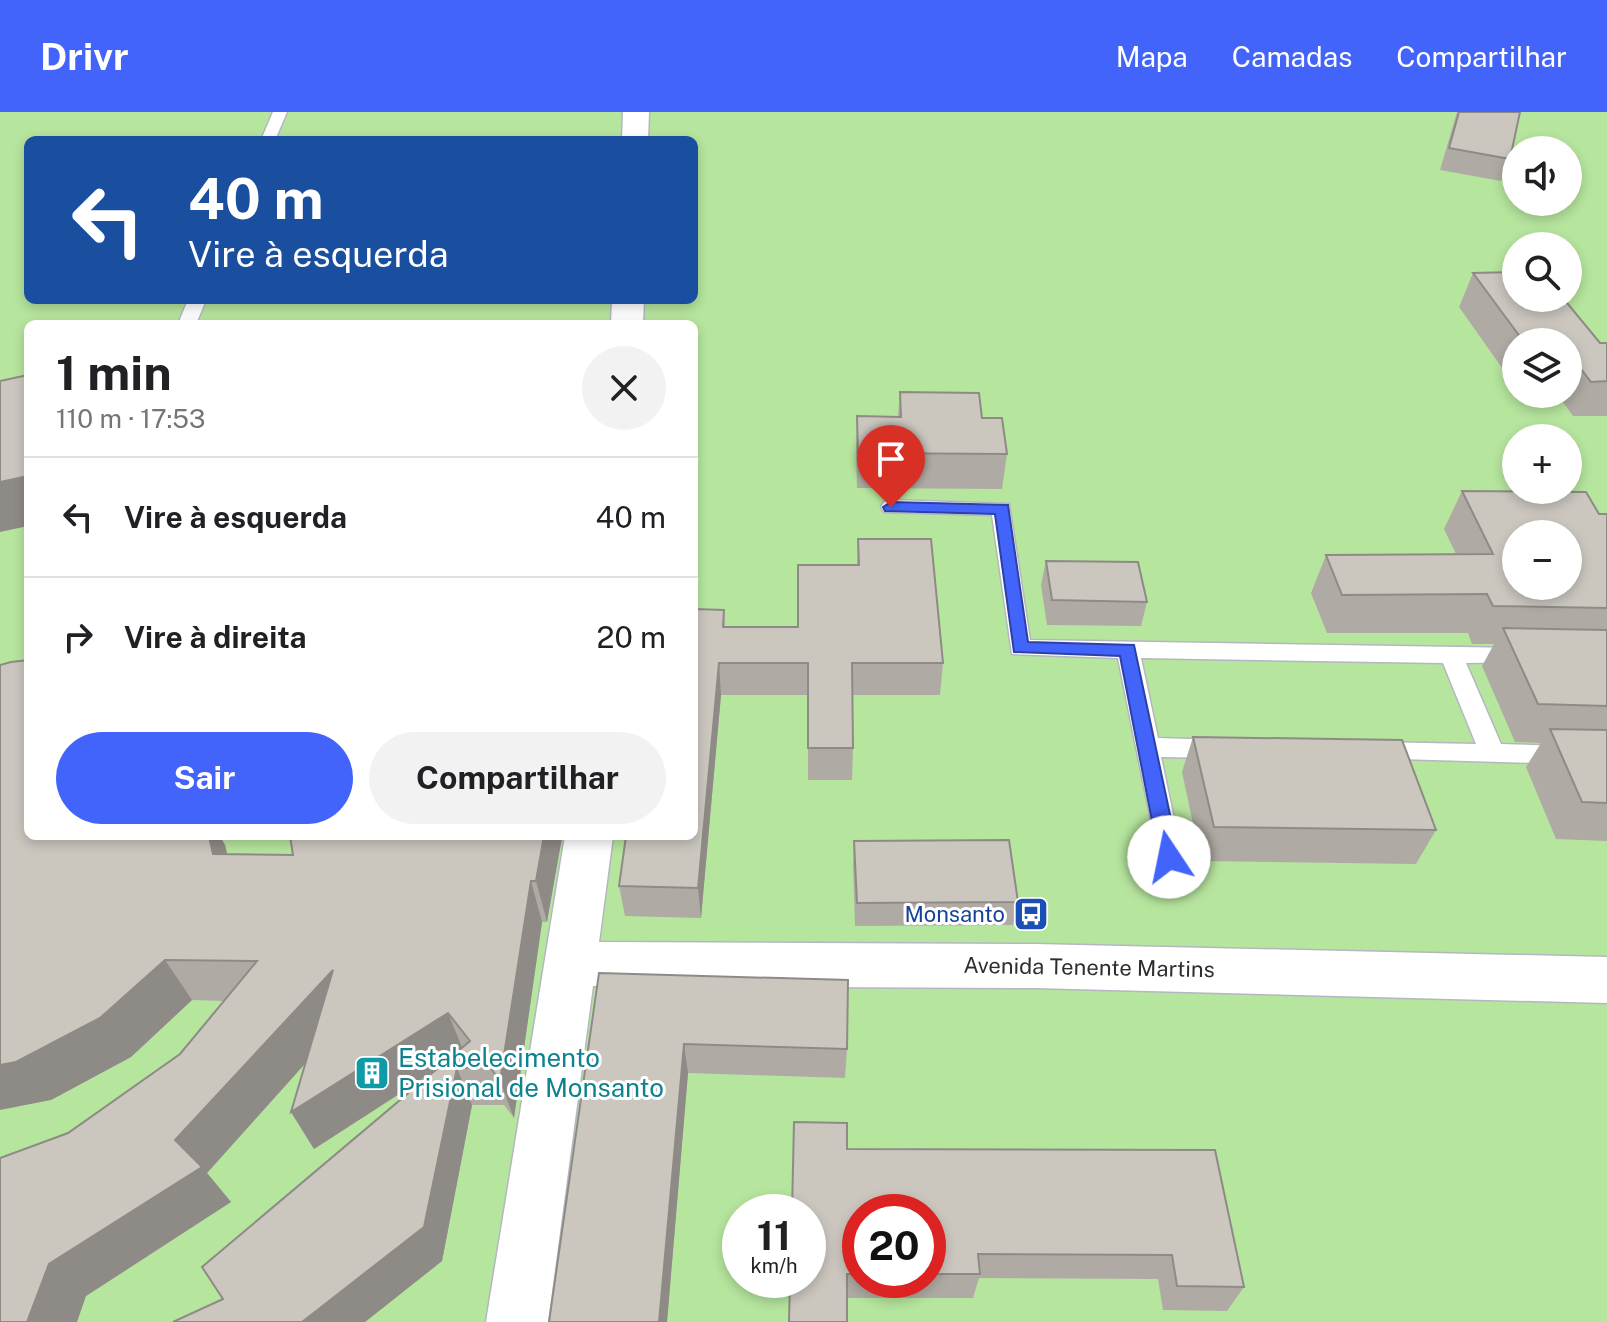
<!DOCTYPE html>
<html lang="pt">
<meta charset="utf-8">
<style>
:root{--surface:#fff;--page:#f2f2f2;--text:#202124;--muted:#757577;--line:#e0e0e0;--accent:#4264fb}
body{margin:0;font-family:"Public Sans",sans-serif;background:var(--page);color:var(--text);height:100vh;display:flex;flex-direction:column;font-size:30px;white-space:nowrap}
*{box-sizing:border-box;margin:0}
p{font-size:26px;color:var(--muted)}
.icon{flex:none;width:44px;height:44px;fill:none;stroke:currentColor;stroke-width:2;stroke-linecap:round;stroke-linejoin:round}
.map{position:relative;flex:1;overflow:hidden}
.sheet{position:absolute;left:24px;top:208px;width:674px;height:520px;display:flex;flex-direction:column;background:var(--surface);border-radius:12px;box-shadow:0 4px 12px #0003}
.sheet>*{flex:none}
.banner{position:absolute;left:24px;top:24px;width:674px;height:168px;border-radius:12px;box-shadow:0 4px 12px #0003;background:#1a4fa0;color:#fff;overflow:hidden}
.buttons{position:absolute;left:1502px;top:24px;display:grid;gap:16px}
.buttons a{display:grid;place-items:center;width:80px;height:80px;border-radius:50%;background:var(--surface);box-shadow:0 4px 12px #0003;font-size:40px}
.speed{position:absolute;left:722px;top:1082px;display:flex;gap:16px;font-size:40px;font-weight:700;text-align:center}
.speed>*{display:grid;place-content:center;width:104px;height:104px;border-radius:50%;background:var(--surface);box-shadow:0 4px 12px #0003;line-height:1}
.speed small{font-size:20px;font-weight:400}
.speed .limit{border:12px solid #d22;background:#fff;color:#111}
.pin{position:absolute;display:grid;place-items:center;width:68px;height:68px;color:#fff;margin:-82px -34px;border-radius:50% 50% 50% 0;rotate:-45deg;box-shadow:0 0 8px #0007}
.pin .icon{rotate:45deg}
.me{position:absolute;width:88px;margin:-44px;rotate:349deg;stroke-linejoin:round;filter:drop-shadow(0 0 6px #0008)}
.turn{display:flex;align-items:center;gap:28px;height:168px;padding:0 32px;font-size:36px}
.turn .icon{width:104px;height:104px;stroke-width:2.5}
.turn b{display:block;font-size:56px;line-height:68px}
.round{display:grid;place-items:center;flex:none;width:84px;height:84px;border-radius:42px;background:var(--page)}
.head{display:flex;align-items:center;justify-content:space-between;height:136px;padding:0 32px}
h1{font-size:48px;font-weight:700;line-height:60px}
.action{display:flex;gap:16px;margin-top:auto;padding:16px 32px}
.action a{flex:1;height:92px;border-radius:48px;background:var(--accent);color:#fff;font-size:32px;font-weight:700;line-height:92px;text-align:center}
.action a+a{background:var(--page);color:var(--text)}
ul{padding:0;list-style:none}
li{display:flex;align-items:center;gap:24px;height:120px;padding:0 32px;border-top:2px solid var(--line)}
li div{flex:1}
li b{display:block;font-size:30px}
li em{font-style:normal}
header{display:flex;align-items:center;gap:48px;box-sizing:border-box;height:112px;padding:0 40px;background:var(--accent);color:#fff}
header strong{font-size:38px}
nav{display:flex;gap:44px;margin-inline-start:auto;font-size:28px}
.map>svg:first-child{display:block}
.green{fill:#b6e59e;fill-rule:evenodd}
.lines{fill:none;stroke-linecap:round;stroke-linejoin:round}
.lane-casing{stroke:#b4b7c1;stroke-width:3}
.secondary-casing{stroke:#b4b7c1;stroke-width:3}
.lane{fill:#fff;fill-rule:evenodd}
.secondary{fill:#fff;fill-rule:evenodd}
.wall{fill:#afaba4;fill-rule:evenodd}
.shaded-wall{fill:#8e8b86}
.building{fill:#cbc7bf;stroke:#8e8b86;stroke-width:2;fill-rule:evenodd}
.route{fill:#4264fb;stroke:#2b41a3;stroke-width:2}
.labels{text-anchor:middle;stroke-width:6;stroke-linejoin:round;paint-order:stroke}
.transit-label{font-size:22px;fill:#164399;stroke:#fff;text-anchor:end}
.street-label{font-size:22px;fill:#2e2e2e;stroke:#fff}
.near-culture-label{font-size:26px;fill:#0d838f;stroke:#fff;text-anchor:start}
</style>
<header>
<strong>Drivr</strong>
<nav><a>Mapa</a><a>Camadas</a><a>Compartilhar</a></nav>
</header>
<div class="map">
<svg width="1607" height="1210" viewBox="0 0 1607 1210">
<rect width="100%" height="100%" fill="#efe9e1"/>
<path class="green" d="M0 0H1607V1210H0ZM28 28H694V188H28ZM1516 38H1568V90H1516ZM1516 134H1568V186H1516ZM28 212H694V724H28ZM1516 230H1568V282H1516ZM1516 326H1568V378H1516ZM1516 422H1568V474H1516ZM740 1100H808V1168H740ZM860 1100H928V1168H860Z"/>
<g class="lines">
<g class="lane-casing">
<g id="lane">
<polygon points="273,0 287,0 275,28 261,28"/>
<polygon points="188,188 206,188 196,212 178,212"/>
<polygon points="891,388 1009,392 1030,528 1521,536 1533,544 1529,550 1466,551 1501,632 1607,635 1607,653 1365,646 1362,639 1365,632 1374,630 1476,632 1443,551 1141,546 1158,626 1221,628 1230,630 1233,637 1230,644 1221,646 1161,645 1182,745 1178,753 1169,756 1160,753 1118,546 1012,542 992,403 884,400 881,395 884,390"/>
</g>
</g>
<g class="secondary-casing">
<g id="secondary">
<polygon points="623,0 649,0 648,28 622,28"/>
<polygon points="612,188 644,188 643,212 611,212"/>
<polygon points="565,724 613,724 599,830 1035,832 1607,845 1607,891 1035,876 593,874 548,1210 486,1210"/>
</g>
</g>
<use href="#lane" class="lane"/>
<use href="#secondary" class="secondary"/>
</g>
<g class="wall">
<polygon points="1457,0 1520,0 1510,47 1501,69 1440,58"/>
<polygon points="1473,161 1600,231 1607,231 1607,304 1573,304 1557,282 1568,282 1568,230 1516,230 1516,270 1512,270 1459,195"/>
<polygon points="900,280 982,306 1007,342 1002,377 857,376 856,339 857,304 898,304"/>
<polygon points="1462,379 1599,402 1607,402 1607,729 1556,727 1526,655 1541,631 1515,630 1482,554 1494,532 1472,532 1468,521 1327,521 1311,481 1326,443 1456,442 1444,417"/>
<polygon points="858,427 943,551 940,583 853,583 853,636 852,668 808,668 808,583 721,583 701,806 625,804 619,774 724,498 725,515 798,515 857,453"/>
<polygon points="1046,449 1147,490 1141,514 1047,513 1041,473"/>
<polygon points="1193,625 1436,718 1416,752 1201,749 1182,660"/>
<polygon points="28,724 220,724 225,733 227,742 293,743 290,724 561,724 547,810 542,810 514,1006 504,993 472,993 442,1149 365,1210 173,1210 223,1187 432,961 314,1037 291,1000 305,952 207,1061 231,1090 86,1184 68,1021 180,942 224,889 192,888 131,945 51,988"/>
<polygon points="854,729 1018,790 1013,813 855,814 853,752"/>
<polygon points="599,861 847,937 845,966 688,961 667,1210 549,1210"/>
<path d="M847 1037 1215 1038 1244 1175 1227 1199 1163 1198 1158 1167 979 1166 973 1186H847ZM860 1100H928V1168H860Z"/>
</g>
<g class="shaded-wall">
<polygon points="28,364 28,414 0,420 0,370"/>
<polygon points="719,551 721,583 701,806 698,776"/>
<polygon points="209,724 220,724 225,733 237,784 213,742"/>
<polygon points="544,724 561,724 562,726 547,810 536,769"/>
<polygon points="531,769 542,810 514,1006 500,969"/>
<polygon points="165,848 192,888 131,945 51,988 0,998 0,953"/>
<polygon points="333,858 353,898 207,1061 231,1090 86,1184 77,1210 27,1210 49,1152 175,1028"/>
<polygon points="448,901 464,940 314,1037 291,1000"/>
<polygon points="684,932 688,961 667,1210 659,1210"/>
<polygon points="457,956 472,993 442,1149 365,1210 302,1210"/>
</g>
<g class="building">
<polygon points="1459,0 1520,0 1510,47 1449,36"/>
<polygon points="1516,160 1516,186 1563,186 1600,231 1607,231 1607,269 1591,270 1568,240 1568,230 1524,230 1473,161"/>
<polygon points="28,263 28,364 0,370 0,269"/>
<polygon points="900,280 979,281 982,306 1002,306 1007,342 858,341 857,304 901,305"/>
<path d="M1462 379 1586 380 1599 402H1607V496L1493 494 1487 482 1342 483 1326 443 1493 442ZM1516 422H1568V474H1516Z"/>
<polygon points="858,427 931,427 943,551 852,551 853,636 808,636 808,551 719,551 698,776 619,774 626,724 694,724 694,497 724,498 723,515 798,515 798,453 859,453"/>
<polygon points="1046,449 1138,450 1147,490 1052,488"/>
<polygon points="1503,516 1607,518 1607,594 1538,592"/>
<polygon points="28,548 28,724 209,724 213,742 293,743 290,724 544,724 536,769 531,769 500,969 490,955 457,956 424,1115 302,1210 173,1210 223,1187 202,1155 470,929 448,901 291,1000 333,858 175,1028 202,1055 49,1152 27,1210 0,1210 0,1046 68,1021 180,942 257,849 165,848 100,906 16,950 0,953 0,553 11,550"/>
<polygon points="1550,617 1607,618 1607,691 1582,690"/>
<polygon points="1193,625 1402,628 1436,718 1214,715"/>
<polygon points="1009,728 1018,790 857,791 854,729"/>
<polygon points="599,861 848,868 847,937 684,932 659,1210 549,1210"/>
<polygon points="794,1010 847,1011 847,1037 1215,1038 1244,1175 1177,1174 1172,1143 978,1142 980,1162 928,1162 928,1100 860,1100 860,1162 847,1162 847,1210 789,1210 790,1168 808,1168 808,1100 792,1100"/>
</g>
<polygon class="route" points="891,390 1008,393 1028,530 1134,533 1179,745 1176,751 1169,753 1159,745 1120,544 1014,540 995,402 885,399 883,395"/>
<defs>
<g id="bus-square" transform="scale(1.8)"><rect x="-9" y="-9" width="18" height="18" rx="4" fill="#1a4fb4" stroke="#fff"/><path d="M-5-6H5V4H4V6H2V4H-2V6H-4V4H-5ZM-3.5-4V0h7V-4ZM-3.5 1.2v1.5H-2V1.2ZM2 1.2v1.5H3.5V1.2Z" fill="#fff"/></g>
<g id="building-square" transform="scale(1.8)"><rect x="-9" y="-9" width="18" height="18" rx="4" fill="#0f9aa8" stroke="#fff"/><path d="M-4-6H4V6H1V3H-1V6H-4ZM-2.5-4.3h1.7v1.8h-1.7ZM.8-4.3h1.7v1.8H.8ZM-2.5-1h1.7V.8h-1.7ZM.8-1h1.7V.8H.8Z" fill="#fff"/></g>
</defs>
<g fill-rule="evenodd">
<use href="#bus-square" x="1031" y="802"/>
<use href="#building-square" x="372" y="961"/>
</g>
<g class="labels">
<g class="transit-label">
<text x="1005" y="810">Monsanto</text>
</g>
<g class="street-label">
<text transform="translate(1089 855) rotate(1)" y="8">Avenida Tenente Martins</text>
</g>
<g class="near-culture-label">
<text x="398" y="955">Estabelecimento<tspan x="398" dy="30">Prisional de Monsanto</tspan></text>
</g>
</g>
</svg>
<div class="buttons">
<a><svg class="icon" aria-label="sound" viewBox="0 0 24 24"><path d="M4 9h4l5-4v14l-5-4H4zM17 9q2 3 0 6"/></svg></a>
<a><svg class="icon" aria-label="search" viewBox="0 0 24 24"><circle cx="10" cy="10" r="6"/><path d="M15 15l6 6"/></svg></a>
<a><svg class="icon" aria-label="layers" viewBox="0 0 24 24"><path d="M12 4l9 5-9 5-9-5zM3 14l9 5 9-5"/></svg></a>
<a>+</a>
<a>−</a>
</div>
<div class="speed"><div>11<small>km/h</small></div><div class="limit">20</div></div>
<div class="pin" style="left:891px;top:395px;background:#d93025"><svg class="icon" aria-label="arrive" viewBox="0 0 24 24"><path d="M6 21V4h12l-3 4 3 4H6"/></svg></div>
<svg class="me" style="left:1169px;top:745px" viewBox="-20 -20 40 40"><circle r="19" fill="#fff"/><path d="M0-13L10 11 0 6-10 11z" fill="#4264fb"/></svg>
<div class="banner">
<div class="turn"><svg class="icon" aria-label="left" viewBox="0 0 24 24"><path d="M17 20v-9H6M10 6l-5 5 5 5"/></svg><div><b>40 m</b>Vire à esquerda</div></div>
</div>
<section class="sheet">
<div class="head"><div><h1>1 min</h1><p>110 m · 17:53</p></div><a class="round"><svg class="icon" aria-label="close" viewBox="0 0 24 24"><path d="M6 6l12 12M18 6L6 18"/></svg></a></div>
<ul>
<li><svg class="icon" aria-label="left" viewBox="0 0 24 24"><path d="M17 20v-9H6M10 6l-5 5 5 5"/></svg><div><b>Vire à esquerda</b></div><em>40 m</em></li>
<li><svg class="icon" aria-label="right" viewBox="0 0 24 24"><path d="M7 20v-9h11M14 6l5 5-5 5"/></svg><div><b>Vire à direita</b></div><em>20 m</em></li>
</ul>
<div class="action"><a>Sair</a><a>Compartilhar</a></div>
</section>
</div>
